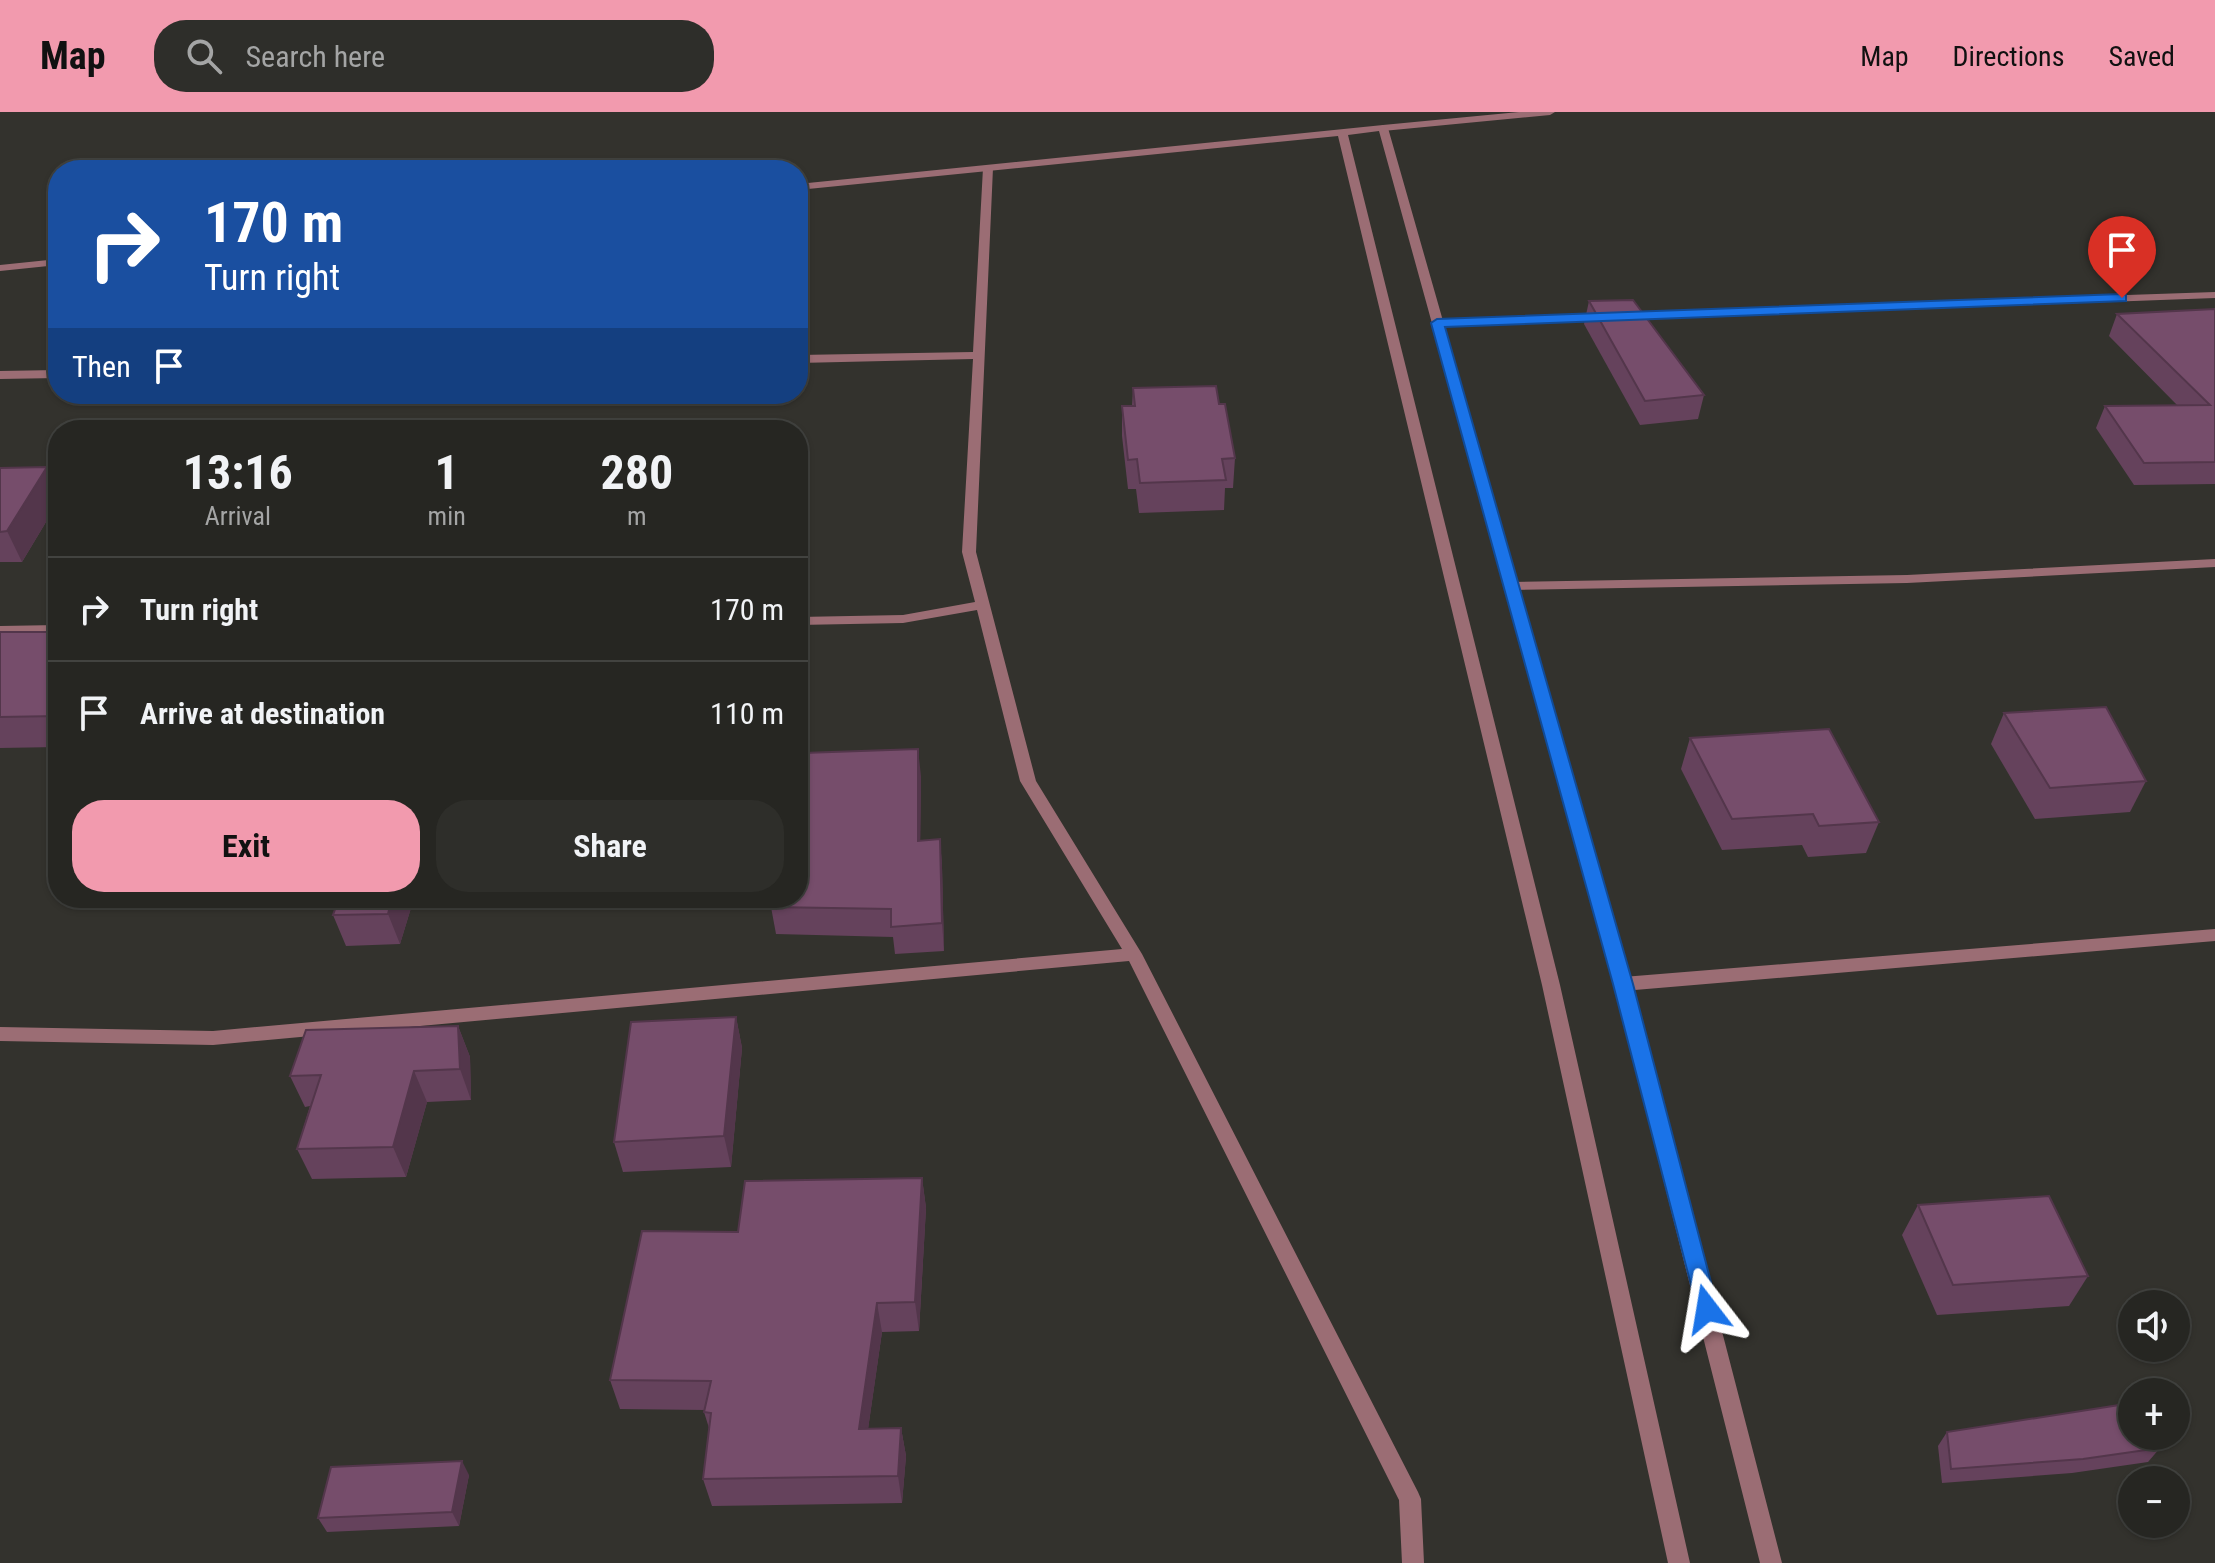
<!DOCTYPE html>
<meta charset="utf-8">
<style>
:root{--surface:#262622;--page:#2e2e2a;--text:#f1f3f6;--muted:#a4a5a5;--line:#424340;--accent:#f29aae}
body{margin:0;font-family:"Roboto Condensed",sans-serif;background:var(--page);color:var(--text);height:100vh;display:flex;flex-direction:column;font-size:30px;white-space:nowrap}
*{box-sizing:border-box;margin:0}
p{font-size:26px;color:var(--muted)}
.icon{flex:none;width:44px;height:44px;fill:none;stroke:currentColor;stroke-width:2;stroke-linecap:round;stroke-linejoin:round}
.map{position:relative;flex:1;overflow:hidden}
.sheet{position:absolute;left:48px;top:308px;width:760px;height:488px;display:flex;flex-direction:column;background:var(--surface);border-radius:32px;box-shadow:0 2px 6px #0004,0 0 0 2px var(--line)}
.sheet>*{flex:none}
.hud{position:absolute;left:48px;top:48px;width:760px;height:244px;border-radius:32px;box-shadow:0 2px 6px #0004,0 0 0 2px var(--line);background:#1a4fa0;color:#fff;overflow:hidden}
.fabs{position:absolute;left:2118px;top:1178px;display:grid;gap:16px}
.fabs a{display:grid;place-items:center;width:72px;height:72px;border-radius:50%;background:var(--surface);box-shadow:0 2px 6px #0004,0 0 0 2px var(--line);font-size:40px}
.pin{position:absolute;display:grid;place-items:center;width:68px;height:68px;color:#fff;margin:-82px -34px;border-radius:50% 50% 50% 0;rotate:-45deg;box-shadow:0 0 8px #0007}
.pin .icon{rotate:45deg}
.me{position:absolute;width:88px;margin:-44px;rotate:346deg;stroke-linejoin:round;filter:drop-shadow(0 0 6px #0008)}
.turn{display:flex;align-items:center;gap:28px;height:168px;padding:0 24px;font-size:36px}
.turn .icon{width:104px;height:104px;stroke-width:2.5}
.turn b{display:block;font-size:56px;line-height:68px}
.then{display:flex;align-items:center;height:76px;padding:0 24px;background:#0003;gap:16px;font-size:30px}
.eta{display:flex;justify-content:space-evenly;align-items:center;height:136px;text-align:center}
.eta b{font-size:48px;font-weight:700;line-height:56px}
.cta{display:flex;gap:16px;margin-top:auto;padding:16px 24px}
.cta a{flex:1;height:92px;border-radius:32px;background:var(--accent);color:#111;font-size:32px;font-weight:700;line-height:92px;text-align:center}
.cta a+a{background:var(--page);color:var(--text)}
ul{padding:0;list-style:none}
li{display:flex;align-items:center;gap:24px;height:104px;padding:0 24px;border-top:2px solid var(--line)}
li div{flex:1}
li b{display:block;font-size:30px}
li em{font-style:normal}
header{display:flex;align-items:center;gap:48px;box-sizing:border-box;height:112px;padding:0 40px;background:var(--accent);color:#111}
header strong{font-size:38px}
nav{display:flex;gap:44px;margin-inline-start:auto;font-size:28px}
.search{width:560px;height:72px;background:var(--page);display:flex;align-items:center;gap:20px;box-sizing:border-box;padding:0 28px;border-radius:32px;color:var(--muted);font-size:30px}
.map>svg:first-child{display:block}
.lines{fill:none;stroke-linecap:round;stroke-linejoin:round}
.minor{fill:#9b6d74;fill-rule:evenodd}
.tertiary{fill:#9b6d74;fill-rule:evenodd}
.wall{fill:#65425c}
.shaded-wall{fill:#53364b}
.building{fill:#764d6b;stroke:#53364b;stroke-width:2}
.route{fill:#1a73e8;stroke:#114b97;stroke-width:2}
</style>
<header>
<strong>Map</strong>
<div class="search"><svg class="icon" aria-label="search" viewBox="0 0 24 24"><circle cx="10" cy="10" r="6"/><path d="M15 15l6 6"/></svg>Search here</div>
<nav><a>Map</a><a>Directions</a><a>Saved</a></nav>
</header>
<div class="map">
<svg width="2215" height="1451" viewBox="0 0 2215 1451">
<rect width="100%" height="100%" fill="#33322d"/>
<g class="lines">
<g class="minor">
<polygon points="1519,0 1555,0 1550,3 1383,19 1378,16 1383,13"/>
<polygon points="988,53 993,56 976,440 1036,669 1142,842 1418,1380 1421,1387 1424,1451 1402,1451 1399,1388 1129,849 213,933 0,929 0,915 213,919 1122,837 1020,669 977,498 903,511 798,513 798,505 903,503 975,490 962,440 973,247 798,251 798,243 973,240 983,56"/>
<polygon points="2215,180 2215,186 1437,215 1431,211 1437,207"/>
<polygon points="58,258 58,266 0,267 0,259"/>
<polygon points="2215,447 2215,455 1907,471 1511,478 1504,474 1511,470 1907,463"/>
<polygon points="58,513 58,523 0,524 0,514"/>
<polygon points="2215,817 2215,829 1623,879 1617,877 1614,872 1617,867 1623,865"/>
</g>
<g class="tertiary">
<polygon points="1383,13 1388,16 1632,872 1782,1451 1760,1451 1614,872 1379,19 1348,23 1560,873 1690,1451 1668,1451 1542,873 1338,24 798,78 798,72"/>
<polygon points="58,147 58,153 0,159 0,153"/>
</g>
</g>
<g class="wall">
<polygon points="1589,189 1704,283 1698,307 1640,313 1584,212"/>
<polygon points="2215,197 2215,372 2134,373 2096,316 2105,294 2178,294 2109,224 2117,202"/>
<polygon points="1133,276 1219,292 1235,346 1233,376 1225,376 1224,398 1139,401 1136,377 1128,377 1122,324 1122,294 1132,294"/>
<polygon points="47,355 58,378 58,390 22,450 0,450 0,356"/>
<polygon points="0,520 58,520 58,635 0,636"/>
<polygon points="2004,601 2146,669 2130,700 2035,707 1991,632"/>
<polygon points="1690,626 1879,710 1866,741 1808,745 1802,733 1722,738 1681,657"/>
<polygon points="921,664 920,729 940,727 942,755 944,839 895,842 893,825 776,822 771,795"/>
<polygon points="306,786 414,786 400,832 346,834 333,803 336,795 310,796"/>
<polygon points="736,905 742,936 731,1055 623,1060 614,1030"/>
<polygon points="458,914 470,945 471,988 427,990 406,1065 312,1067 297,1037 310,994 305,995 290,964"/>
<polygon points="922,1066 926,1096 919,1219 882,1220 868,1317 901,1316 906,1344 902,1391 712,1394 703,1367 709,1316 704,1300 705,1298 620,1297 610,1268 738,1120"/>
<polygon points="1918,1093 2088,1164 2069,1194 1937,1203 1902,1123"/>
<polygon points="1947,1320 2160,1336 2148,1350 2072,1361 1942,1371 1938,1334"/>
<polygon points="469,1363 459,1414 327,1420 318,1406"/>
</g>
<g class="shaded-wall">
<polygon points="47,355 58,378 58,390 22,450 7,419"/>
<polygon points="918,637 921,664 920,756 918,729"/>
<polygon points="940,727 942,755 944,839 942,811"/>
<polygon points="392,786 414,786 400,832 388,802"/>
<polygon points="736,905 742,936 731,1055 724,1024"/>
<polygon points="458,914 470,945 471,988 460,957"/>
<polygon points="414,959 427,990 406,1065 393,1035"/>
<polygon points="922,1066 926,1096 919,1219 915,1190"/>
<polygon points="877,1191 882,1220 864,1345 859,1317"/>
<polygon points="901,1316 906,1344 902,1391 898,1364"/>
<polygon points="462,1349 469,1363 459,1414 452,1400"/>
</g>
<g class="building">
<polygon points="1633,188 1704,283 1645,289 1589,189"/>
<polygon points="2215,197 2215,350 2144,351 2105,294 2210,293 2117,202"/>
<polygon points="1216,274 1219,292 1225,292 1235,346 1222,347 1226,368 1140,371 1137,347 1128,348 1122,294 1135,294 1133,276"/>
<polygon points="47,355 7,419 0,420 0,356"/>
<polygon points="0,520 58,520 58,604 0,605"/>
<polygon points="2106,595 2146,669 2050,676 2004,601"/>
<polygon points="1829,617 1879,710 1819,714 1813,702 1732,707 1690,626"/>
<polygon points="918,637 918,729 940,727 942,811 891,815 891,797 771,795 773,786 798,786 798,665 803,641"/>
<polygon points="339,786 392,786 388,802 333,803"/>
<polygon points="736,905 724,1024 614,1030 631,910"/>
<polygon points="458,914 460,957 414,959 393,1035 297,1037 321,963 290,964 306,918"/>
<polygon points="922,1066 915,1190 877,1191 859,1317 901,1316 898,1364 703,1367 711,1301 704,1300 711,1269 610,1268 642,1119 738,1120 745,1069"/>
<polygon points="2049,1084 2088,1164 1953,1173 1918,1093"/>
<polygon points="2132,1291 2132,1324 2153,1324 2160,1336 2083,1347 1951,1357 1947,1320"/>
<polygon points="462,1349 452,1400 318,1406 331,1355"/>
</g>
<polygon class="route" points="2122,182 2126,183 2126,189 1445,215 1633,872 1718,1197 1715,1204 1707,1207 1699,1204 1613,872 1431,211 1437,207"/>
</svg>
<div class="fabs">
<a><svg class="icon" aria-label="sound" viewBox="0 0 24 24"><path d="M4 9h4l5-4v14l-5-4H4zM17 9q2 3 0 6"/></svg></a>
<a>+</a>
<a>−</a>
</div>
<div class="pin" style="left:2122px;top:186px;background:#d93025"><svg class="icon" aria-label="arrive" viewBox="0 0 24 24"><path d="M6 21V4h12l-3 4 3 4H6"/></svg></div>
<svg class="me" style="left:1707px;top:1197px" viewBox="-20 -20 40 40"><path d="M0-17L14 15 0 8-14 15z" fill="#1a73e8" stroke="#fff" stroke-width="4"/></svg>
<div class="hud">
<div class="turn"><svg class="icon" aria-label="right" viewBox="0 0 24 24"><path d="M7 20v-9h11M14 6l5 5-5 5"/></svg><div><b>170 m</b>Turn right</div></div>
<div class="then">Then<svg class="icon" aria-label="arrive" viewBox="0 0 24 24"><path d="M6 21V4h12l-3 4 3 4H6"/></svg></div>
</div>
<section class="sheet">
<div class="eta">
<div><b>13:16</b><p>Arrival</p></div>
<div><b>1</b><p>min</p></div>
<div><b>280</b><p>m</p></div>
</div>
<ul>
<li><svg class="icon" aria-label="right" viewBox="0 0 24 24"><path d="M7 20v-9h11M14 6l5 5-5 5"/></svg><div><b>Turn right</b></div><em>170 m</em></li>
<li><svg class="icon" aria-label="arrive" viewBox="0 0 24 24"><path d="M6 21V4h12l-3 4 3 4H6"/></svg><div><b>Arrive at destination</b></div><em>110 m</em></li>
</ul>
<div class="cta"><a>Exit</a><a>Share</a></div>
</section>
</div>
